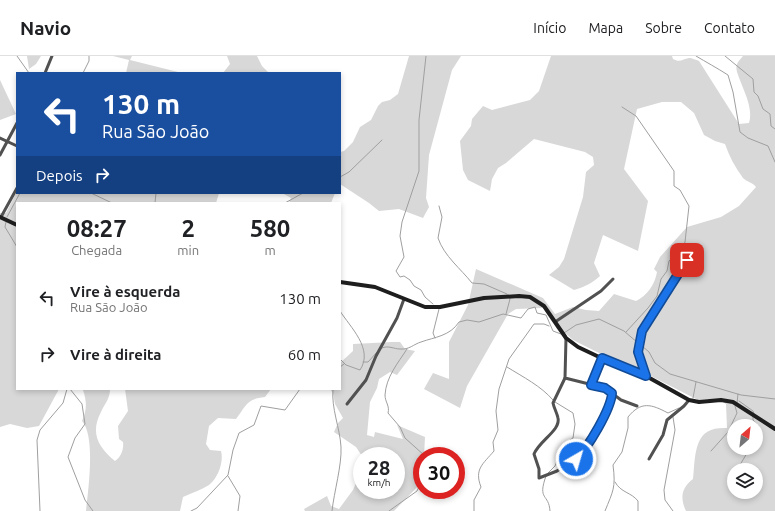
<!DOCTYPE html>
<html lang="pt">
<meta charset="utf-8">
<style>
:root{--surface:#fff;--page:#f6f6f6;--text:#202124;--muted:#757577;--line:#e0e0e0}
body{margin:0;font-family:Ubuntu,sans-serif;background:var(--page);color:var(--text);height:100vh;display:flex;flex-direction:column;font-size:15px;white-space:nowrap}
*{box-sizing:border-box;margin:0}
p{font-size:13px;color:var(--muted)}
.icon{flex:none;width:22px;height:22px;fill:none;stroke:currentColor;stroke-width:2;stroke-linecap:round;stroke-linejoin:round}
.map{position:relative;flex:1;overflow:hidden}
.panel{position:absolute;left:16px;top:146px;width:325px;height:188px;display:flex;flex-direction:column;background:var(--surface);border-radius:0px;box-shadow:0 2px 6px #0003}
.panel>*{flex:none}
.guide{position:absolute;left:16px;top:16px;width:325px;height:122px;border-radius:0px;box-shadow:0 2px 6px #0003;background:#1a4fa0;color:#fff;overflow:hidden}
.needle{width:26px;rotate:28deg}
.fabs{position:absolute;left:727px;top:363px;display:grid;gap:8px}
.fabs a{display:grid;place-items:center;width:36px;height:36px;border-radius:50%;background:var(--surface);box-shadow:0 2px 6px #0003;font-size:20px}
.speed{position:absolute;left:353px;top:391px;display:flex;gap:8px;font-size:20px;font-weight:700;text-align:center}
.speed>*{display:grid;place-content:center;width:52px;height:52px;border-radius:50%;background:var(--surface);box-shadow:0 2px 6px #0003;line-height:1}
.speed small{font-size:10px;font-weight:400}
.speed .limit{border:6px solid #d22;background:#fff;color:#111}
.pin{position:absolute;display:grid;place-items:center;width:34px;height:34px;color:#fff;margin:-17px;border-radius:8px;box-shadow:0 2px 6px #0006}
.me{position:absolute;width:44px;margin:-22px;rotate:38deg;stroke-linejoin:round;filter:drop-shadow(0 0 3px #0008)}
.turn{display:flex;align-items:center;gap:14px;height:84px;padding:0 20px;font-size:18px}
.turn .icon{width:52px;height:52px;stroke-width:2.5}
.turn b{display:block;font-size:28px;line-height:34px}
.then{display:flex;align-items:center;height:38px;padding:0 20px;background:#0003;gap:8px;font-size:15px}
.eta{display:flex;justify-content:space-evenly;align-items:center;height:68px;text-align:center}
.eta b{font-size:24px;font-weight:700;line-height:28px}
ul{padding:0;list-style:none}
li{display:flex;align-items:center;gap:12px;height:56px;padding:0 20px}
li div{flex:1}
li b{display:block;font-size:15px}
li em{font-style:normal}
header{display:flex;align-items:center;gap:24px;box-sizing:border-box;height:56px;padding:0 20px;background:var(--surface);border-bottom:1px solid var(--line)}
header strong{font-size:19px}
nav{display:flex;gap:22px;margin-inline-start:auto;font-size:14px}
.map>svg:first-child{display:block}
.green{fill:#d8d8d8;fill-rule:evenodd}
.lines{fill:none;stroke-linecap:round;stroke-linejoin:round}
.stream{stroke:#9f9f9f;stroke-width:1}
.street{stroke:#515151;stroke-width:3}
.secondary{stroke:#1e1e1e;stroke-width:4}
.route-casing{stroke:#114b97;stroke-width:10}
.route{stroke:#1a73e8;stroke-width:7}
</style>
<header>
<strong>Navio</strong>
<nav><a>Início</a><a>Mapa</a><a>Sobre</a><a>Contato</a></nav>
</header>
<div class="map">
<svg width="775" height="455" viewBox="0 0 775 455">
<rect width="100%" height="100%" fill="#fff"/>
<g class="green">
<polygon points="27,0 41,0 36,8 29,13"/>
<polygon points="113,0 132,0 130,4 182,17 126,17 129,4"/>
<polygon points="227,0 257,0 262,10 269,17 223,17 230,8"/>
<polygon points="409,0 461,0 452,14 429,99 426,142 429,151 423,162 399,153 379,155 369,147 340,128 340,96 344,95 353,86 360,71 371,64 378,50 382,46 390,44 398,38"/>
<path d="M551 0H672L673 3C680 7 683 3 689 2 692 2 696 4 699 5L739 68 749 67C754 51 742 32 737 16 735 8 738 6 743 0H775V455H686C680 442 681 432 693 423 695 409 693 380 711 374 716 372 722 372 727 372L726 348 718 343 698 344 647 318 619 307 573 284 564 276 557 273 543 252 516 253 508 258 467 330 460 352 424 333 433 317 449 323V286L468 249 476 213 543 242 555 258 573 251 586 254 599 255 614 238 636 245C647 240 655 228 657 216L654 213 660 201 687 171 721 161 739 150 756 131C752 126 747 126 743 122 735 111 729 100 725 88L715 85 704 79 694 57 681 46H662L637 53 624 113 648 145 638 195 603 179 594 207 600 220C592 227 585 231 574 234L549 219 559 211 564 203 583 141 586 116 594 109 593 101 585 96 534 83 506 107 498 112 492 123 490 135 468 124 463 114 460 85 471 70 472 63 483 50 492 54 530 44 539 35ZM734 370H756V392H734ZM734 414H756V436H734Z"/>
<polygon points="0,24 16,58 0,64"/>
<polygon points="17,135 17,137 219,137 216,147 17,147 17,333 59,333 39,370 27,372 10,368 0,371 0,157 6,157"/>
<polygon points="282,137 335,137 331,147 289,147 291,142"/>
<polygon points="392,286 400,286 405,293 415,295 397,319 390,316 379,323 377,332 370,346 367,379 374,381 375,376 403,383 397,369 425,381 424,400 422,400 422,426 394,455 305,455 304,453 327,440 331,450 339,453 353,434 362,413 362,434 396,434 396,400 362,400 356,391 334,376 338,367 343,362 335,348 333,337 330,333 340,333 340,307 353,295 353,288"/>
<path d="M80 333H110C110 343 105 347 101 356 90 377 98 391 115 405 121 401 124 393 123 386L119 383 118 370 128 355 125 333H271L265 341C246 343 246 350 236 363L218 362 209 370 206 388 210 394 221 395C224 406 218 422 209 429 201 434 191 437 183 441L180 455H86C88 434 96 381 82 365 87 354 87 346 83 334Z"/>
</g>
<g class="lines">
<g class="stream">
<polyline points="17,0 29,17"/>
<polyline points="426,0 419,64 419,115 402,166 400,180 404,201 396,215 400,221 404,220 410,224 414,230 421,234 425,241 433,248"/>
<path d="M696 0C706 6 717 12 728 19L733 36 740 76 748 82 768 90 775 106"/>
<polyline points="725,0 753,23 754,36 758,40 763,53 770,58 771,70 775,73"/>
<polyline points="83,17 89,5 89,0"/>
<polyline points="622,51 636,60 674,115 674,130 680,134 689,150 685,186 682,193 669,205 667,215 661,223 657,240 648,252 626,276"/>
<polyline points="340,121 349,116 382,84"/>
<polyline points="91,137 112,147"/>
<polyline points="155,147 156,137"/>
<polyline points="285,147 303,137"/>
<path d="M439 150 442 161 438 182C444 200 461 213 472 227L484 228 507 238"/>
<polyline points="7,161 20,137"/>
<polyline points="6,166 5,171 17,191"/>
<path d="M340 255C350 271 374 293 360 314L346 309 340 303"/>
<polyline points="506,258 510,243"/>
<polyline points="564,277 576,269 599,263 624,275 638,287"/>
<polyline points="435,282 433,277 439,253"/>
<polyline points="641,289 649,296 655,307 670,318 741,339 775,343"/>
<path d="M382 292C388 289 394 293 400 293 409 294 414 288 421 286 435 281 450 280 459 266L467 264 479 266 503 258 521 262 528 253 535 251 537 257 546 259 553 275 561 278"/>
<path d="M407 293C398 307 386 321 385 339 385 346 390 350 388 357L400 371 405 382 425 400"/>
<polyline points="363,306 368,306 378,295"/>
<polyline points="340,311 344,308"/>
<path d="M507 311C523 321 541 330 553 344"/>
<polyline points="70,333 82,348 85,368 75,382 68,401 85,444 93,455"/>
<polyline points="693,342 696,326"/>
<polyline points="739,345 753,355 754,358"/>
<polyline points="737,347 738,338"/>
<polyline points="673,361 675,374 664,434 665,444 673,455"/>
<polyline points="753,361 753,364 759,370 756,381"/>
<polyline points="711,395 728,376 737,357 735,350"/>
<polyline points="737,414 750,392"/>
<polyline points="548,417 555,410 564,388 573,382 575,368 573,357 555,346"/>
<polyline points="228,420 240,440 238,455"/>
<path d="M546 420C537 445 549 437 550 455"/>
<path d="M615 426C621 437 631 436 638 445V455"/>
<polyline points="732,434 734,427"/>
<polyline points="40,455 37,384 40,374 63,347 67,333"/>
<polyline points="191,455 197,452 228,419 233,394 239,377 254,369 261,350 285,354 300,333"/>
<path d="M332 455C334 436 342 409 341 391 340 372 331 352 333 333"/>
<polyline points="389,455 417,435 422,424"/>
<path d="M474 455V444L481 431C474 413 483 408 494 395L493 386 498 374 496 355 499 333 509 303 534 268H544L549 270"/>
<path d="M605 455C613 435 616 432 613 409L622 396 628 372V361C641 345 651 348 668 357L679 352"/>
</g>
<g class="street">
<polyline points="45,17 52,0"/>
<polyline points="0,82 17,90"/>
<polyline points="0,99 17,67"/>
<polyline points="1,161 17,132"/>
<polyline points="555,266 601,235 613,223"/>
<polyline points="566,282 565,322 605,332 621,344 637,350"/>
<polyline points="646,320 639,296 642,275 687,204"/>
<path d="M565 322 553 347C554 352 557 357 558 362 561 374 539 385 534 398L539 413V422L557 415 581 399 607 356 612 344V337"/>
<polyline points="591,329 602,302"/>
<polyline points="347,348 366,324 376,300 397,262 404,243"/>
<polyline points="649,403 663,379 667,364 684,350 689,344"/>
</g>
<g class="secondary">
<polyline points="0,161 17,169"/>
<polyline points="340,226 375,231 425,251 440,251 484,242 519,240 530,241 544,250 566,282 578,291 616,309 646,320 689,344 699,346 721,344 733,346 775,373"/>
</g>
</g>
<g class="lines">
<g class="route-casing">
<path id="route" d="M576 403C588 392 611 353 612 337L605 332 591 329 602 302 646 320 638 296 642 275 687 204"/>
</g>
<use href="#route" class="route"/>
</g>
</svg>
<div class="fabs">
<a><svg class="needle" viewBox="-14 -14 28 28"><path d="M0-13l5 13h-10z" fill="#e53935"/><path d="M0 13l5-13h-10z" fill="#757577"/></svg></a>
<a><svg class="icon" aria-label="layers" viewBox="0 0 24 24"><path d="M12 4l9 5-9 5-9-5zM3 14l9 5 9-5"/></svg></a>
</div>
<div class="speed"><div>28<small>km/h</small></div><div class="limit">30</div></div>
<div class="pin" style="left:687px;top:204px;background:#d93025"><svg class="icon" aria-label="arrive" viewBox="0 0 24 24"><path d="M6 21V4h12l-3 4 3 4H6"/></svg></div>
<svg class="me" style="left:576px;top:403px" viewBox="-20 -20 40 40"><circle r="17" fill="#1a73e8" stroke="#fff" stroke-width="3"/><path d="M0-11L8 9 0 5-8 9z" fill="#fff"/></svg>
<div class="guide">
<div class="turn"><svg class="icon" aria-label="left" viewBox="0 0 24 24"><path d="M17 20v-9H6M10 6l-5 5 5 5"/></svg><div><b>130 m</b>Rua São João</div></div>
<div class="then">Depois<svg class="icon" aria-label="right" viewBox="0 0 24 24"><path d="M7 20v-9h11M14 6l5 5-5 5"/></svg></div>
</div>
<section class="panel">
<div class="eta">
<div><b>08:27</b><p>Chegada</p></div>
<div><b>2</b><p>min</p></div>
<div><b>580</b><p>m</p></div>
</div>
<ul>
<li><svg class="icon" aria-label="left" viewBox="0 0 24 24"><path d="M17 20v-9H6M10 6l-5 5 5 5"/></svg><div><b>Vire à esquerda</b><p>Rua São João</p></div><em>130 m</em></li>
<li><svg class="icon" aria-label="right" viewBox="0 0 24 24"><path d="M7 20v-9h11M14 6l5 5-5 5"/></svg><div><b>Vire à direita</b></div><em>60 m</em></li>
</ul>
</section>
</div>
